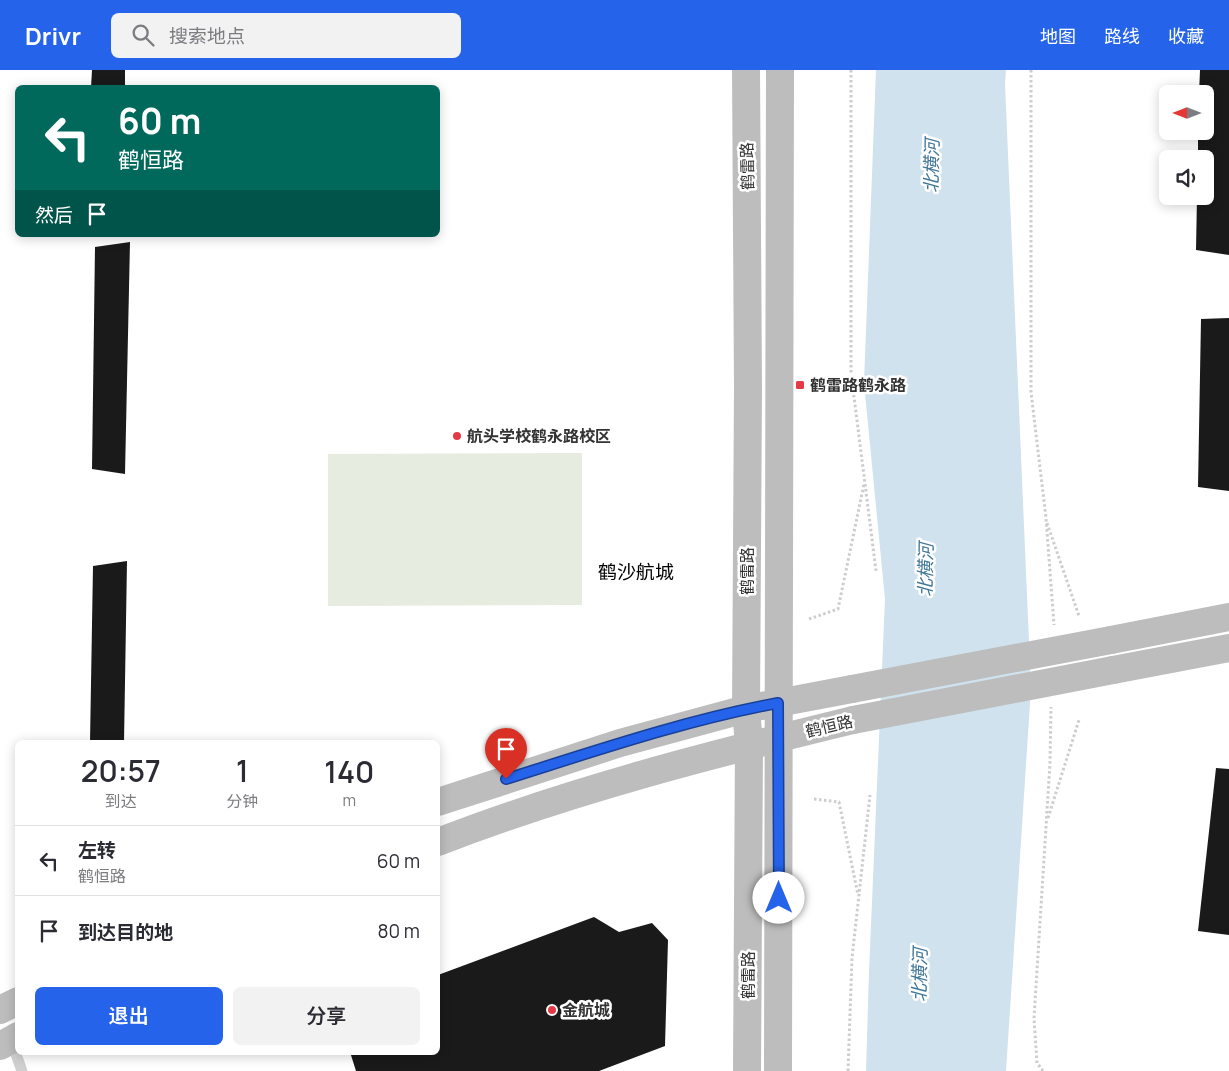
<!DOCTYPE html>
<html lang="zh">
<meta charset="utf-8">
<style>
:root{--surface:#fff;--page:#f2f2f3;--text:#2b2b33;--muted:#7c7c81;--line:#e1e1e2;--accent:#2563eb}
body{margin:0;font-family:Manrope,"Noto Sans SC",sans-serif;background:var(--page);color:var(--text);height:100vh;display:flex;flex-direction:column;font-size:19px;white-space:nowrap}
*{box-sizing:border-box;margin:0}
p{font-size:16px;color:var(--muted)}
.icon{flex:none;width:28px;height:28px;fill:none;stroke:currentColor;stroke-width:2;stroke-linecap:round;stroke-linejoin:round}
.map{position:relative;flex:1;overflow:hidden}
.panel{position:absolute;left:15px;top:670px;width:425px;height:315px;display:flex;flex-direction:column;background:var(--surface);border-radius:8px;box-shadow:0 2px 12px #0003}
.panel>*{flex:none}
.banner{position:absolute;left:15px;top:15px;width:425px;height:152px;border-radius:8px;box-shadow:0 2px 12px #0003;background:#00695c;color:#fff;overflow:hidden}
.needle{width:32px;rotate:270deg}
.buttons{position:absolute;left:1159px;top:15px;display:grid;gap:10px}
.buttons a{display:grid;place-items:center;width:55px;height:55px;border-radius:8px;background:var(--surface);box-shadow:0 2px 12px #0003;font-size:25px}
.pin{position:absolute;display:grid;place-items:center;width:42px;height:42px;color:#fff;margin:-51px -21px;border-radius:50% 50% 50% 0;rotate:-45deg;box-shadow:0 0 5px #0007}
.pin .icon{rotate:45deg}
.me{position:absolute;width:55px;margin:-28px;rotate:0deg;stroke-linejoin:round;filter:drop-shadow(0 0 4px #0008)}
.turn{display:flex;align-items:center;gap:18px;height:105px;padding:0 20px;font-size:22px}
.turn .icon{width:65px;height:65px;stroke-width:2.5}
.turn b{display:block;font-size:35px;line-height:42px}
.then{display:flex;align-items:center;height:48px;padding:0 20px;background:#0003;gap:10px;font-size:19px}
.eta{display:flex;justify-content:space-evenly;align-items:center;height:85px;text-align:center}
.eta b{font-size:30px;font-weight:600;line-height:35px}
.primary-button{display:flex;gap:10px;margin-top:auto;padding:10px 20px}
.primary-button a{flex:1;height:58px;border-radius:8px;background:var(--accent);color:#fff;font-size:20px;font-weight:600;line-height:58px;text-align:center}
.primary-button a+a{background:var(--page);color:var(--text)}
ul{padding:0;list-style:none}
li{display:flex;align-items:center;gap:15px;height:70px;padding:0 20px;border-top:1px solid var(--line)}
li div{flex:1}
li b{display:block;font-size:19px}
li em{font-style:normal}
header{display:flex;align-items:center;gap:30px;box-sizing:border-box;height:70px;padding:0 25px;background:var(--accent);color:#fff}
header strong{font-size:24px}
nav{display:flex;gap:28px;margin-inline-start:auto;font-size:18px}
.search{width:350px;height:45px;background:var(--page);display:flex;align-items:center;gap:12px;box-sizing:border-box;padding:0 18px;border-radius:8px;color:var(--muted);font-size:19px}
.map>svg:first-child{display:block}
.green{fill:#e6ecdf}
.water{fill:#cfe2ee}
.building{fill:#1a1a1a}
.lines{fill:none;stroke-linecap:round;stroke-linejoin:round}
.path{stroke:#cdcdcd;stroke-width:3;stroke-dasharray:2.5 2.5;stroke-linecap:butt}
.lane{stroke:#d0d0d0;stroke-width:11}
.secondary{stroke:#bdbdbd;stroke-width:28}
.secondary-bridge{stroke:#bdbdbd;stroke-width:28}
.route-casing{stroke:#184099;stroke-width:12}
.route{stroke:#2563eb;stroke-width:9}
.poi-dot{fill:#e63946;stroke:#fff;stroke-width:2}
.labels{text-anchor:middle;stroke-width:5;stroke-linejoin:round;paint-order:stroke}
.street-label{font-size:16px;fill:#333;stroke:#fff}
.poi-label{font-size:16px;font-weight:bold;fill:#333;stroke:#fff;text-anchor:start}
.water-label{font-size:18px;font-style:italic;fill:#3f7597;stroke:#fff}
.quarter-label{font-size:19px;fill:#000;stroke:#fff}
</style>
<header>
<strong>Drivr</strong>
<div class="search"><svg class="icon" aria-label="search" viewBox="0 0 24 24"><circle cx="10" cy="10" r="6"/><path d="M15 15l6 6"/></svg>搜索地点</div>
<nav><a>地图</a><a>路线</a><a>收藏</a></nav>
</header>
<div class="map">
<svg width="1229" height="1001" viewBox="0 0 1229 1001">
<rect width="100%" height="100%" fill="#fff"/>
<polygon class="green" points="582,383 582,535 328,536 328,384"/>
<polygon class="water" points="876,0 1006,0 1005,14 1031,618 1006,1001 866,1001 869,902 885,529 864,313"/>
<g class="building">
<polygon points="92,0 125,0 125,18 91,18"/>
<polygon points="1200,0 1229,0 1229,185 1196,180 1197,126 1205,126 1205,89 1198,89 1198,61 1205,61 1205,24 1199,24"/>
<polygon points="130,172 125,404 92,399 95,177"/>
<polygon points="1229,248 1229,421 1198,417 1201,249"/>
<polygon points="127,491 124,672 90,672 93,496"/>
<polygon points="1216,698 1229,699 1229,865 1198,861"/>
<polygon points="594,847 619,862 652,853 668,870 665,976 599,1001 356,1001 350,982 438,982 438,905"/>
</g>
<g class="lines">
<g class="path">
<polyline points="851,0 851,303 876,501"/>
<polyline points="1031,0 1031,322 1046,448 1054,555"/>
<polyline points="1047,453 1079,546"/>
<polyline points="809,549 838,539 864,414"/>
<polyline points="814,729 839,732 858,825"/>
<polyline points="1048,748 1079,650"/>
<polyline points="848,1001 852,888 870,725"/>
<polyline points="1043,1001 1037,993 1034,948 1050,693 1051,637"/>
</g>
<polyline class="lane" points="11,970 22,1001"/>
<g class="secondary">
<polyline points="746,0 748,318 746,639 749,675 747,1001"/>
<polyline points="1111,570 1229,547"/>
<polyline points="1113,600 1229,578"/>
<polyline points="438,732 620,673 746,639 852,619"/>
<path d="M438 772C572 720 713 684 853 650"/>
<polyline points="0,940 18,931"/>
<polyline points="0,976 18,966"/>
<polyline points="778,1001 780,0"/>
</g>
<g class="secondary-bridge">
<polyline points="852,619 1111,570"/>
<polyline points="853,650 1113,600"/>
</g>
</g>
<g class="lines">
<g class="route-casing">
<path id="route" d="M506 709C595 681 686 650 778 633L779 828"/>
</g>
<use href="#route" class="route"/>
</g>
<g class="poi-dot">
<rect x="795" y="310" width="10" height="10" rx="2.5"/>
<circle cx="457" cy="366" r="5"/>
<circle cx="552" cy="940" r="5"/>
</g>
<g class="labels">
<g class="street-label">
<text transform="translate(747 96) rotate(-91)" y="6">鹤雷路</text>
<text transform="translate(747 501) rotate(-90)" y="6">鹤雷路</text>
<text transform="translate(829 656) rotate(-13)" y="6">鹤恒路</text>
<text transform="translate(748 905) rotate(-90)" y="6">鹤雷路</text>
</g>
<g class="poi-label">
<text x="810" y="321">鹤雷路鹤永路</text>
<text x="467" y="372">航头学校鹤永路校区</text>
<text x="562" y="946">金航城</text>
</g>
<g class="water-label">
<text transform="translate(932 96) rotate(-89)" y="6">北横河</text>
<text transform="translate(926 500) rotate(-89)" y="6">北横河</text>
<text transform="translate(920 905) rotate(-89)" y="6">北横河</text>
</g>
<g class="quarter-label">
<text x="636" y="509">鹤沙航城</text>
</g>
</g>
</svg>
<div class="buttons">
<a><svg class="needle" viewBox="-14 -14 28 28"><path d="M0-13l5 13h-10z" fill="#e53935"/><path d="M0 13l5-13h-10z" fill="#7c7c81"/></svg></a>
<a><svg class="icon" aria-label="sound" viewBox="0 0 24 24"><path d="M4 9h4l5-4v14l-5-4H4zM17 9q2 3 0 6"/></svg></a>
</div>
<div class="pin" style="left:506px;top:709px;background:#d93025"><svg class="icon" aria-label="arrive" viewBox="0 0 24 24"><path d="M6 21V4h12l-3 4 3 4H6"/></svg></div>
<svg class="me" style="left:779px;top:828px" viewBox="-20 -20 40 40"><circle r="19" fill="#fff"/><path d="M0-13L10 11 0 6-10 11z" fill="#2563eb"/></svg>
<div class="banner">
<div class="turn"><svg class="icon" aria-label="left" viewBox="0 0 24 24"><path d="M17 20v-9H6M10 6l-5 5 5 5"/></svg><div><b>60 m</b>鹤恒路</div></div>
<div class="then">然后<svg class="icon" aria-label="arrive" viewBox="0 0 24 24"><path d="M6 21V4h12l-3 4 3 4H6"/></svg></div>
</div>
<section class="panel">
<div class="eta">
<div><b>20:57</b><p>到达</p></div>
<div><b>1</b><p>分钟</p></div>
<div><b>140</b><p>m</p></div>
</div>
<ul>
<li><svg class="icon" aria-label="left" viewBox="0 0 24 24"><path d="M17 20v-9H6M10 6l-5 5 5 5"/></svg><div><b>左转</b><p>鹤恒路</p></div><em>60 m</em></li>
<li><svg class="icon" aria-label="arrive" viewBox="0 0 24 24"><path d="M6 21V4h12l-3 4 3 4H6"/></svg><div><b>到达目的地</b></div><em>80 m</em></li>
</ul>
<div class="primary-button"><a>退出</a><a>分享</a></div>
</section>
</div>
